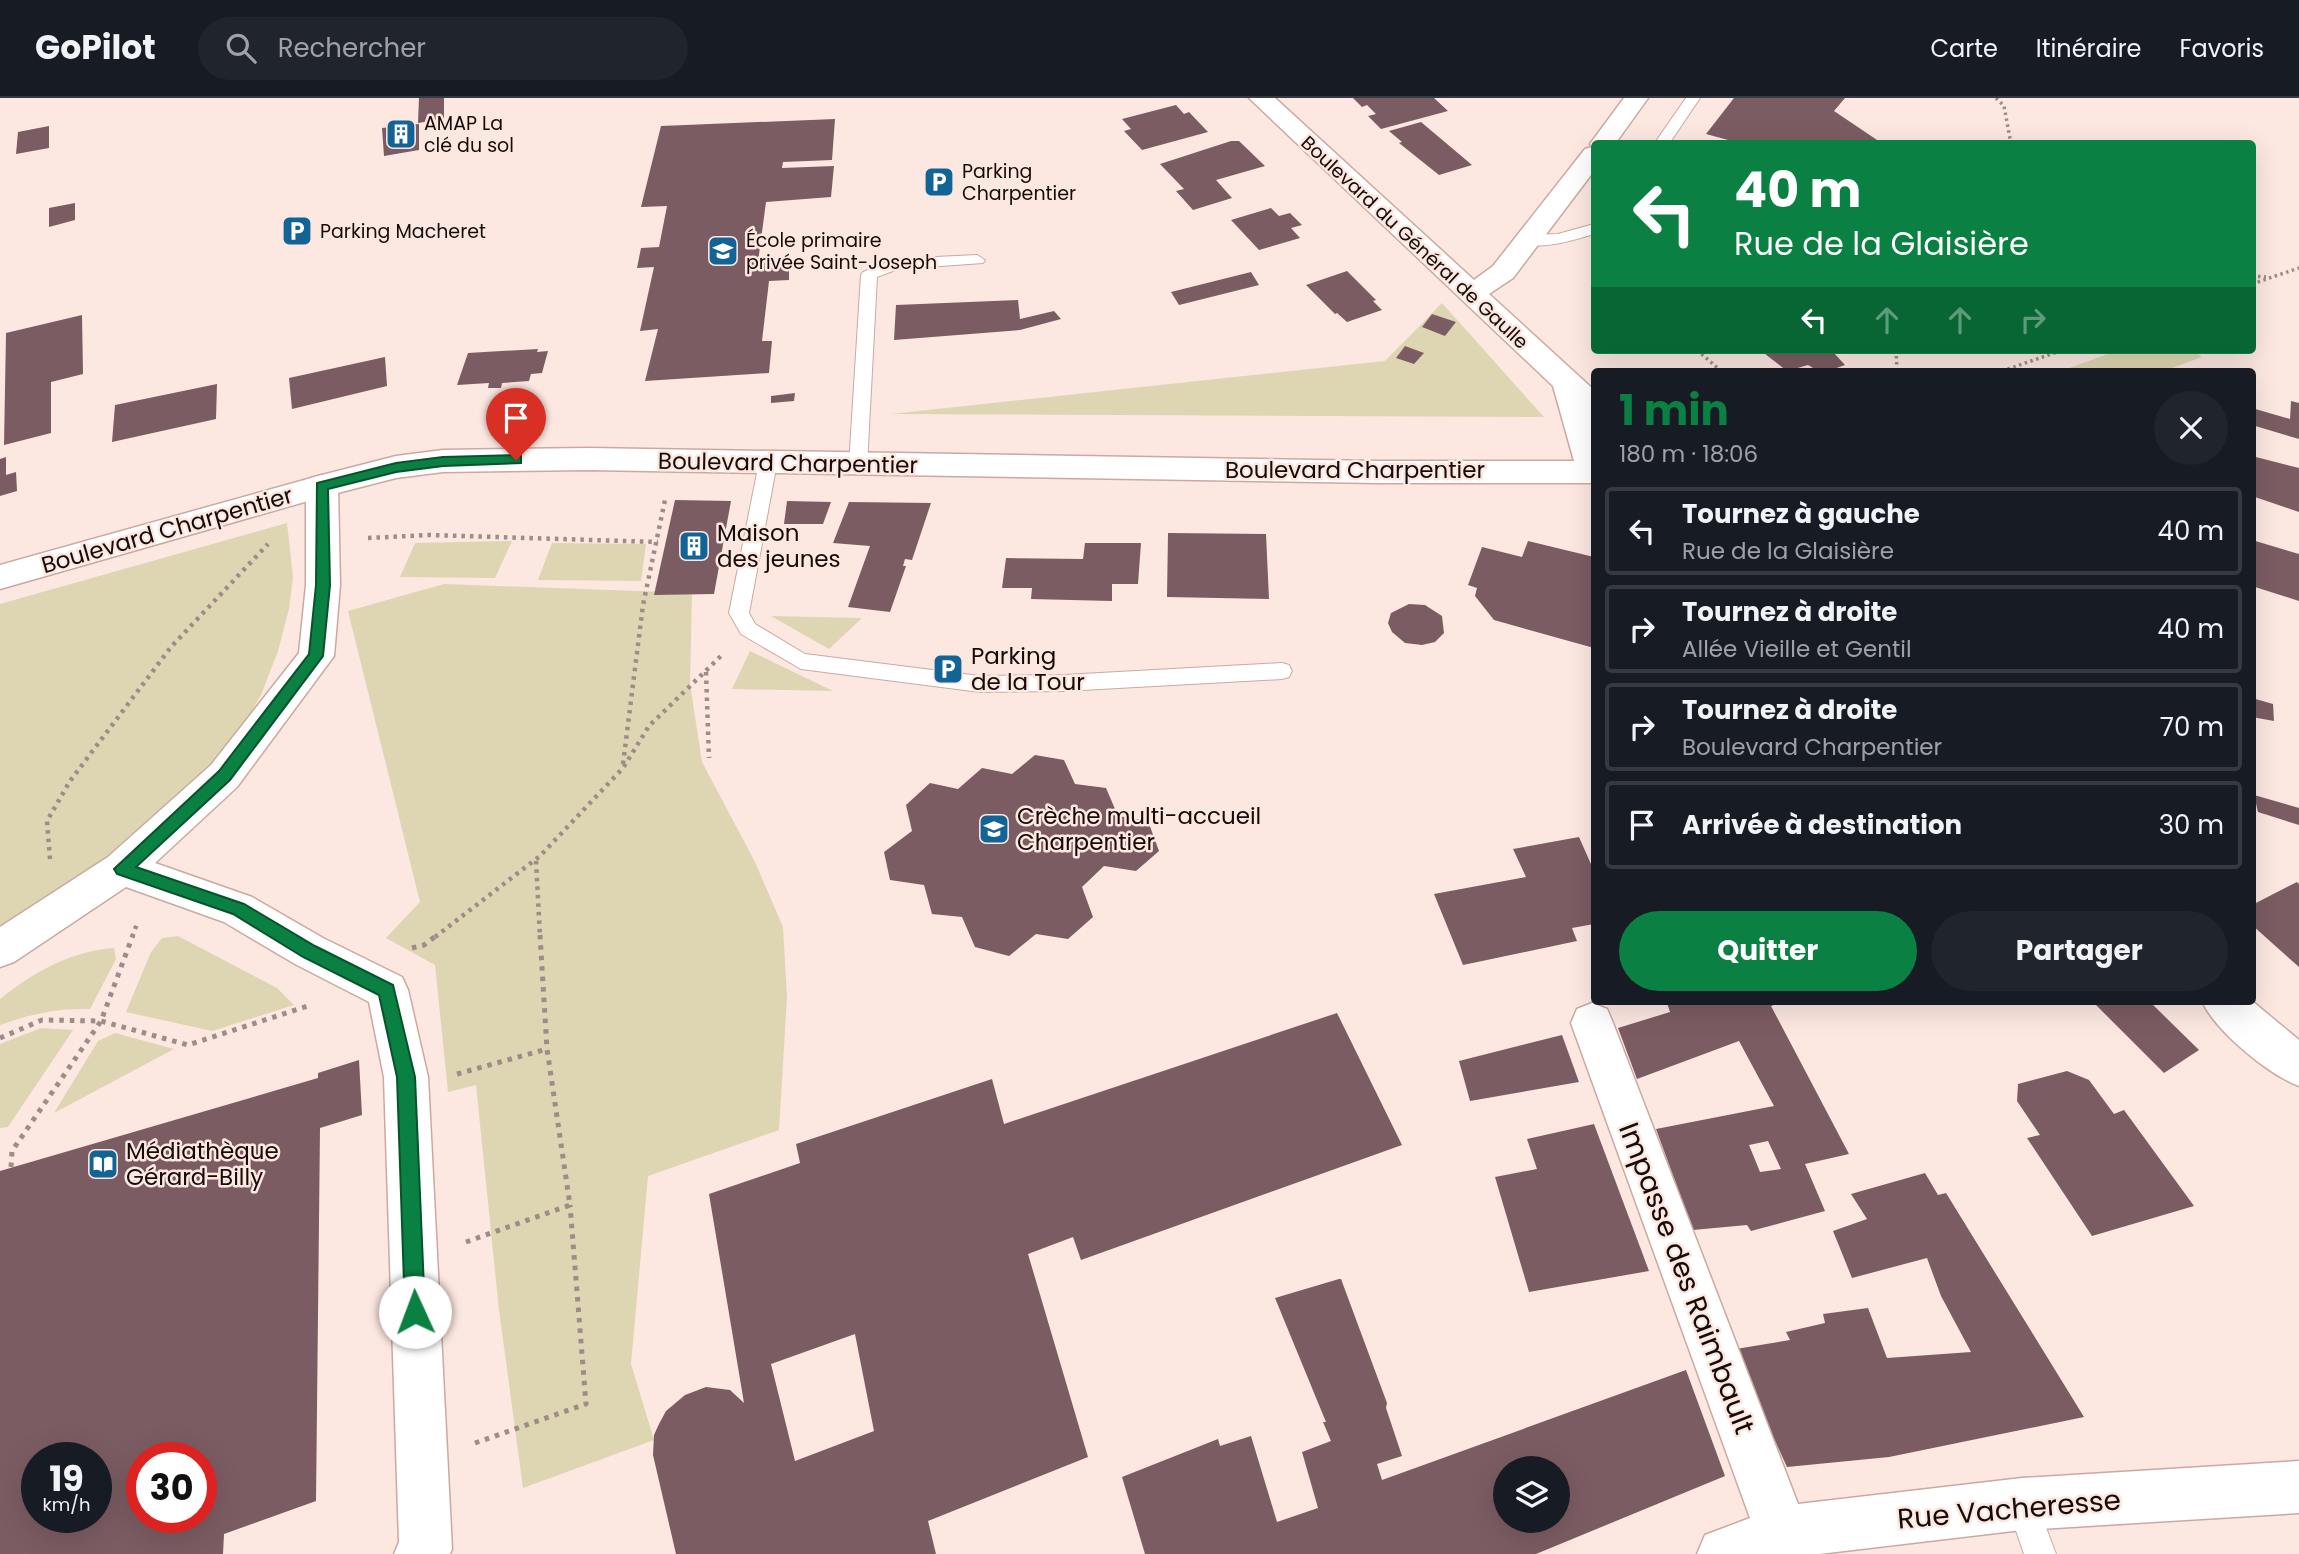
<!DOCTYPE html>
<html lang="fr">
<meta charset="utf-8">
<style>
:root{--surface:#171b24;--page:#20242c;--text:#f1f3f6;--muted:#9ea1a6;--line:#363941;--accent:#0b8043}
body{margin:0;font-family:Poppins,sans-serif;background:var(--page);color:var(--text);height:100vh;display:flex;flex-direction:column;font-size:26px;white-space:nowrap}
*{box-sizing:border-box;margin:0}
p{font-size:23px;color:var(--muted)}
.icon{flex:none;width:38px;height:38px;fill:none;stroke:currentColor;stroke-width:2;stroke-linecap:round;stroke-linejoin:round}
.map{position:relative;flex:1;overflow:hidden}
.drawer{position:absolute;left:1591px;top:270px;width:665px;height:637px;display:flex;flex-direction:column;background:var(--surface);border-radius:7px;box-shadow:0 7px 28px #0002}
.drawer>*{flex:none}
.guide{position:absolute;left:1591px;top:42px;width:665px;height:214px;border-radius:7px;box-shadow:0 7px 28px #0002;background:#0b8043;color:#fff;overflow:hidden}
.controls{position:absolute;left:1493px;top:1358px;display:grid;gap:14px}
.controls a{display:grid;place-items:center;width:77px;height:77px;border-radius:50%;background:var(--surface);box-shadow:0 7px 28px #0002;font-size:35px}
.speed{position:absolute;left:21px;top:1344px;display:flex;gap:14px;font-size:35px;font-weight:700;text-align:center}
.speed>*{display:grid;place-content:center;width:91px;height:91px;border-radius:50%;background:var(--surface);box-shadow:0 7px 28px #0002;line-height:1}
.speed small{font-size:18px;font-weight:400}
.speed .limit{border:10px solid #d22;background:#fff;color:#111}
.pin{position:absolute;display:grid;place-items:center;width:60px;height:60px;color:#fff;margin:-72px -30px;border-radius:50% 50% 50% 0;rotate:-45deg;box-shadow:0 0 7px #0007}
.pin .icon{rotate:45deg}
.me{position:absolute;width:77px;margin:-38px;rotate:358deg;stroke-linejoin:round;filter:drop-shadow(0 0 5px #0008)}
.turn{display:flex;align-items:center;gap:24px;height:147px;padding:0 28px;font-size:32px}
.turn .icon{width:91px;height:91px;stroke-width:2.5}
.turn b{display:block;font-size:49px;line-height:60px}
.lanes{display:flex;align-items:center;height:66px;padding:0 28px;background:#0003;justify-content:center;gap:35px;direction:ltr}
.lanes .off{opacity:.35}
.round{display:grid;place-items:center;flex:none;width:74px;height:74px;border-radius:37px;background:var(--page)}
.summary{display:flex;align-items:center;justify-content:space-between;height:119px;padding:0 28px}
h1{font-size:42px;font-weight:700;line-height:52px;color:var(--accent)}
.cta{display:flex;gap:14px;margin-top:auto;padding:14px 28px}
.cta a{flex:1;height:80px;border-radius:42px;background:var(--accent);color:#fff;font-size:28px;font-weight:700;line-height:80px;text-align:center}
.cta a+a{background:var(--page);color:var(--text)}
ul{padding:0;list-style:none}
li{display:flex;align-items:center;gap:21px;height:88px;margin:0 14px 10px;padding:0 14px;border:4px solid var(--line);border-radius:7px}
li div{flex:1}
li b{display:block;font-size:26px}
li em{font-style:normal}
header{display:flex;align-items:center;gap:42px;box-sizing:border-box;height:98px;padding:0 35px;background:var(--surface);border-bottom:2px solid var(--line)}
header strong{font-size:33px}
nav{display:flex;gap:38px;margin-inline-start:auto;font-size:24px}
.search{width:490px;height:63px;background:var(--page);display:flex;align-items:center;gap:18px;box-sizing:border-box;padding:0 24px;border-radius:38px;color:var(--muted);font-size:26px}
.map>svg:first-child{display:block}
.green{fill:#ded6b2}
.building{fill:#7b5c62;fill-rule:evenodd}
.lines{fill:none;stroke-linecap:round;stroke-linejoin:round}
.lane-casing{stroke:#cba9a0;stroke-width:2}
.street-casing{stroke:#cba9a0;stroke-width:3}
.secondary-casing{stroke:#cba9a0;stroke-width:3}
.path-far2{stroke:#9d8c87;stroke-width:3.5;stroke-dasharray:2.5 3.5;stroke-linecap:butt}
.path-far1{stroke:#9d8c87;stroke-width:4.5;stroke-dasharray:3.5 5;stroke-linecap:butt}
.path{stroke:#9d8c87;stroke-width:5;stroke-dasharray:4.5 6;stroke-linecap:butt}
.lane{fill:#fff;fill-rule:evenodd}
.street{fill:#fff;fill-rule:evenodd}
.secondary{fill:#fff;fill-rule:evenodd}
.route{fill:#0b8043;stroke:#07532c;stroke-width:2}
.labels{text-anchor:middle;stroke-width:5;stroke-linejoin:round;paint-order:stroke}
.far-poi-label{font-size:19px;fill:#160b08;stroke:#fce7e1;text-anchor:start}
.far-street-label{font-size:19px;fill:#160b08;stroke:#fce7e1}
.street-label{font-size:23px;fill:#160b08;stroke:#fce7e1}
.poi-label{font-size:23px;fill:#160b08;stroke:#fce7e1;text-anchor:start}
.near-street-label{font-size:28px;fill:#160b08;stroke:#fce7e1}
</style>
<header>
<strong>GoPilot</strong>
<div class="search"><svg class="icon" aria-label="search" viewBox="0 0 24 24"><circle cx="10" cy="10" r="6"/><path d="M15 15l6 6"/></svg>Rechercher</div>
<nav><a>Carte</a><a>Itinéraire</a><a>Favoris</a></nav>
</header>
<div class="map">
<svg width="2299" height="1456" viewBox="0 0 2299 1456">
<rect width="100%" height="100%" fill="#fce7e1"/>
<g class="green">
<polygon points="1442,205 1544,319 891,316 1385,263"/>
<polygon points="2119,252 2192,252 2202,259 2164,273 2061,273"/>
<polygon points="287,425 293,479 289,511 278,553 261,597 235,642 147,739 0,833 0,506"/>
<polygon points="512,443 495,480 400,479 415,445"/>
<polygon points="552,445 646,446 641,483 538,482"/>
<polygon points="444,486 692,495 690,586 702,664 755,764 783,829 787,899 779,1032 648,1078 631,1266 654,1342 523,1390 499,1212 476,987 448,994 435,867 386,840 420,804 348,513"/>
<polygon points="771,518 862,520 829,551"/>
<polygon points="750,553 833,593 732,591"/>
<polygon points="178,838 277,890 294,907 212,933 126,914 151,854 162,840"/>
<path d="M114 850 116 861 90 911C57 910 31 916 0 927V901C34 874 71 853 114 850Z"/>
<polygon points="41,930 73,932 8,1029 0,1030 0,946"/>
<polygon points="115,935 174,951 54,1015 98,943"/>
</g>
<g class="building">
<polygon points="419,0 444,0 444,21 418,25"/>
<polygon points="1353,0 1434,0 1448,13 1381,31 1368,18 1376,16 1367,7 1362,9"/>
<polygon points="1734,0 1845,0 1834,13 1883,46 1743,46 1706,36"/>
<polygon points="1176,7 1184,16 1189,14 1208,34 1142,52 1124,33 1131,31 1122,21"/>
<polygon points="835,21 832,62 783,64 782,70 834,68 831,99 766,104 758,164 789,162 789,182 769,183 762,243 772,243 769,275 645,283 658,231 640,233 654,169 637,170 641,150 659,149 667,108 641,109 661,28"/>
<polygon points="1421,24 1472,67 1439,77 1399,45 1402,44 1389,33"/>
<polygon points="419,26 419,52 384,58 382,30"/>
<polygon points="49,28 49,50 16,56 18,34"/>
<polygon points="1231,43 1239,43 1265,68 1216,82 1232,100 1193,112 1176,93 1184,91 1160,66"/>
<polygon points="75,105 75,122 49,129 49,110"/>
<polygon points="1271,110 1279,118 1290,115 1302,127 1291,130 1300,140 1259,152 1231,122"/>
<polygon points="1347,173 1376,202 1373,203 1382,212 1347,224 1337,215 1335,216 1306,187"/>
<polygon points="1251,174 1259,187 1179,207 1171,194"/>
<polygon points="1018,202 1020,221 1054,213 1061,221 1020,232 894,242 896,207"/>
<polygon points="1432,216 1456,224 1445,238 1422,229"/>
<polygon points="82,217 83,276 51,284 51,335 4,347 6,235"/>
<polygon points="1405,248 1424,255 1414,266 1396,260"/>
<polygon points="538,251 537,254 548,253 542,275 531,276 529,283 502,285 501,290 488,290 489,285 457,287 468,255"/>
<polygon points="1760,252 1842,252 1834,255 1845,267 1828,273 1818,273 1808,267 1787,273"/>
<polygon points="385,259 387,288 292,311 289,280"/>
<polygon points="217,286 216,321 112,344 115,307"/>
<polygon points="795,295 794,303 771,305 771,298"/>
<polygon points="2291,303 2299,305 2299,341 2252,327 2252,310 2290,321"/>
<polygon points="2252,358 2299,370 2299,414 2252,398"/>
<polygon points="6,359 6,377 16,374 17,393 0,398 0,361"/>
<polygon points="675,402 731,403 714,496 654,497"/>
<polygon points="787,403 831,404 823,426 784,426"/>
<polygon points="849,404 931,405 912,462 905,461 903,468 906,468 890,514 848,509 870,448 833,445"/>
<polygon points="1168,435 1266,436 1269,501 1167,499"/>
<polygon points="2252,442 2299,456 2299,503 2252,488"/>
<polygon points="1528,443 1594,459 1594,550 1494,522 1475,498 1477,490 1468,487 1482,449 1522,459"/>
<polygon points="1085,445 1141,445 1138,486 1112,486 1112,503 1031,501 1032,490 1002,490 1006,460 1083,461"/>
<polygon points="1409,506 1425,507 1442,518 1444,535 1435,544 1422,547 1405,545 1392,534 1388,525 1391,515"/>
<polygon points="2252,600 2273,606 2274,623 2252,619"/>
<polygon points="1035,657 1064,662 1075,686 1106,690 1118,718 1148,723 1159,753 1136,773 1104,768 1082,789 1093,819 1068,841 1036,836 1009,858 975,849 962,819 932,816 924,787 890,782 884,754 912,733 906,707 930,685 958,691 982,670 1012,676"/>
<polygon points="2254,697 2299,710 2299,727 2258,714"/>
<polygon points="1579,739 1594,773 1594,826 1572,830 1577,843 1463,867 1434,796 1526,779 1513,751"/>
<polygon points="2297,784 2299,786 2299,869 2252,827 2252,807"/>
<path d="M1672 903H1784L1771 908 1849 1056 1805 1066 1825 1113 1751 1133 1747 1127 1693 1132 1656 1031 1774 1008 1739 943 1637 981 1618 930 1670 914 1667 905ZM1768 1043 1781 1071 1760 1074 1749 1047Z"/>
<polygon points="2092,903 2149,903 2199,952 2164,975"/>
<path d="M1337 915 1402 1047 1081 1162 1073 1139 1028 1156 1088 1359 928 1423 936 1456H676L653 1357 654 1337 659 1326 666 1313 685 1297 706 1289 730 1292 744 1305 709 1096 800 1065 796 1046 992 981 1004 1026ZM855 1236 874 1333 795 1363 771 1266Z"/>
<polygon points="1562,937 1579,984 1470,1003 1459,963"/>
<path d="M359 962 362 1017 320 1030 316 1403 224 1436 223 1456H0V1073L318 980V975ZM37 1360H96V1419H37ZM142 1360H201V1419H142Z"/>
<polygon points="2067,973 2089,982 2114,1016 2124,1012 2194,1108 2092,1138 2027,1040 2040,1037 2017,1003 2018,986"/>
<polygon points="1594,1026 1649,1173 1529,1194 1495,1079 1537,1071 1527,1041"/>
<polygon points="1925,1075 1938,1097 1946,1095 2084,1319 1889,1359 1787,1369 1734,1253 1736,1251 1790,1242 1786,1234 1825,1225 1823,1216 1868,1210 1887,1260 1971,1254 1941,1198 1927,1160 1852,1180 1833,1133 1867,1121 1851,1096"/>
<path d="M1339 1181H1341L1387 1305 1386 1310 1402 1358 1377 1366 1382 1382 1686 1272 1725 1378 1536 1456H1145L1122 1379 1218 1341 1220 1348 1251 1338 1277 1424 1318 1410 1302 1354 1331 1343 1323 1324H1326L1275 1200ZM1505 1370H1558V1423H1505Z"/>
</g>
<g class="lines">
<g class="lane-casing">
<g id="lane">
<polygon points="1686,0 1700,0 1669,46 1654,46"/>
<path d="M1594 126V136C1577 141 1535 155 1521 142L1529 137 1558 136Z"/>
<polygon points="977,157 985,162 983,165 898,171 877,179 867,367 865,371 851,371 849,367 861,177 863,174 895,161"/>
<polygon points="768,359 775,361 777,365 749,515 755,526 805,556 980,578 1064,577 1282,565 1289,567 1292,573 1289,579 1282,581 1064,593 980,594 801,571 741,536 729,515 759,365 761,361"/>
<polygon points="2022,1391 2033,1395 2056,1456 2024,1456 2007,1406 2011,1395"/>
</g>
</g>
<g class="street-casing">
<g id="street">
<polygon points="322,377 333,380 338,388 340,487 334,558 237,689 155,765 252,799 323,840 402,879 408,892 428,979 452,1451 450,1456 394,1456 399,1444 384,979 369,904 295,866 224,824 126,789 14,864 0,869 0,829 108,759 211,667 299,555 306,487 306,388 311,380"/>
<polygon points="1592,905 1607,911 1613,925 1798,1406 2022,1380 2299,1363 2299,1415 2022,1432 1819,1456 1697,1456 1705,1437 1750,1420 1571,925 1577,911"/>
</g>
</g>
<g class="secondary-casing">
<g id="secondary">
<polygon points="1249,0 1275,0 1474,182 1493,168 1585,51 1592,49 1590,46 1624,0 1648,0 1615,46 1594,46 1594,73 1513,180 1489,196 1594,292 1594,319 1592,318 1594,385 1379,385 589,372 443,374 396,380 322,399 0,491 0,467 322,377 396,358 443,352 589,350 1379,363 1574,363 1553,288"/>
<path d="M2202 903H2252L2299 942V988C2269 977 2215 933 2202 903Z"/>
</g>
</g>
<g class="path-far2">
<polyline points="1996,0 2004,8 2011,46"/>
<polyline points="2252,178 2266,179"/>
<polyline points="2252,186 2299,170"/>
<polyline points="1697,252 1721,273"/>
<polyline points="1896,252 1897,273"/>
<polyline points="2002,273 2063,252"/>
</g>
<g class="path-far1">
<polyline points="368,440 430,437 658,444"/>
<polyline points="706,574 709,660"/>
<polyline points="623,666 643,507 665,402"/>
<polyline points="50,761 47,723 70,683 171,549 268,446"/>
<polyline points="536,763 540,839"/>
<polyline points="132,839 137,826"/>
<polyline points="435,839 540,758 623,670 649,628 723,556"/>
</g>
<g class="path">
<polyline points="412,850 424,847 437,837"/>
<polyline points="0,940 42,922 101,923 188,947 311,907"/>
<polyline points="457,976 547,951"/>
<polyline points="11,1069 12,1053 101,923 133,837"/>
<polyline points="466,1144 570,1107 547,951 540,837"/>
<polyline points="475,1345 586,1306 570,1107"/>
</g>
<use href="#lane" class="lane"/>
<use href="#street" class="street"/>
<use href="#secondary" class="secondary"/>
</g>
<polygon class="route" points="516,357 521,358 521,365 443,368 396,374 328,391 330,487 323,558 230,682 136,769 244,806 315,848 393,887 415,979 425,1214 422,1221 415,1224 408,1221 405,1214 397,979 379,897 303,859 233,816 117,776 114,771 219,673 309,556 316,487 317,385 396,365 443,359"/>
<defs>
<g id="building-square" transform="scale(1.575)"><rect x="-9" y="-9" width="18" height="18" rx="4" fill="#126496" stroke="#fce7e1"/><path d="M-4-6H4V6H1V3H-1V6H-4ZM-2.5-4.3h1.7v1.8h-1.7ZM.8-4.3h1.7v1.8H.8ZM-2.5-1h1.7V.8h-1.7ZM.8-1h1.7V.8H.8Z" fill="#fff"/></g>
<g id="parking-square" transform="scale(1.575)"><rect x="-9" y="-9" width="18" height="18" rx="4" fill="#126496" stroke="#fce7e1"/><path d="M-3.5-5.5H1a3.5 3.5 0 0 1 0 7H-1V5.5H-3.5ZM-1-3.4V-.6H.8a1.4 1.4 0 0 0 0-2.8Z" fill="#fff"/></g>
<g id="school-square" transform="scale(1.575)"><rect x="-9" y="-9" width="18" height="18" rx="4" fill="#126496" stroke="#fce7e1"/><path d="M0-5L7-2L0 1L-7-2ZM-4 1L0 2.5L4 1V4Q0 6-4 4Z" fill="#fff"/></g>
<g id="library-square" transform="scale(1.575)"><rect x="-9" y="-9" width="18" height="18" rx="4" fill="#126496" stroke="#fce7e1"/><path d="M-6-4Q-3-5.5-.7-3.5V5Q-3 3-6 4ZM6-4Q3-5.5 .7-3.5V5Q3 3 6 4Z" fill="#fff"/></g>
</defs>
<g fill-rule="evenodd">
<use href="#building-square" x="401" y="36"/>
<use href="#parking-square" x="939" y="84"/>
<use href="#parking-square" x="297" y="133"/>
<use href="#school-square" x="723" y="153"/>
<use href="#building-square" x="694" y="448"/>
<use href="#parking-square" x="948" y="571"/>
<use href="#school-square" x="994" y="731"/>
<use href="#library-square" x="103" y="1066"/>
</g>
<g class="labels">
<g class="far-poi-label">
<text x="424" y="32">AMAP La<tspan x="424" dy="22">clé du sol</tspan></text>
<text x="962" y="80">Parking<tspan x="962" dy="22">Charpentier</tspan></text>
<text x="320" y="140">Parking Macheret</text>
<text x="746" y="149">École primaire<tspan x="746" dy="22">privée Saint-Joseph</tspan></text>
</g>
<g class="far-street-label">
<text transform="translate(1415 144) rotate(43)" y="7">Boulevard du Général de Gaulle</text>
</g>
<g class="street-label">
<text transform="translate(788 365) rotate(1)" y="8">Boulevard Charpentier</text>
<text x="1355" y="380">Boulevard Charpentier</text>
<text transform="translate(167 432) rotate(-16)" y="8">Boulevard Charpentier</text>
</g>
<g class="poi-label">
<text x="717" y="443">Maison<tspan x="717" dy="26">des jeunes</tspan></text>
<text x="971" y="566">Parking<tspan x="971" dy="26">de la Tour</tspan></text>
<text x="1017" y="726">Crèche multi-accueil<tspan x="1017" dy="26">Charpentier</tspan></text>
<text x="126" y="1061">Médiathèque<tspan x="126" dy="26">Gérard-Billy</tspan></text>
</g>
<g class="near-street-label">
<text transform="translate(1687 1180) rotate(69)" y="10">Impasse des Raimbault</text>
<text transform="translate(2009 1411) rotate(-5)" y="10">Rue Vacheresse</text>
</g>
</g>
</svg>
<div class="controls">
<a><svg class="icon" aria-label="layers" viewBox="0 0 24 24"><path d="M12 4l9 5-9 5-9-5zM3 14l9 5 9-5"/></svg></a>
</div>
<div class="speed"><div>19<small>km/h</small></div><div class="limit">30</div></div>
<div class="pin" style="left:516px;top:362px;background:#d93025"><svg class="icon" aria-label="arrive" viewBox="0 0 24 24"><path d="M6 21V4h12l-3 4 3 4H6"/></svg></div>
<svg class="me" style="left:415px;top:1214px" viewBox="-20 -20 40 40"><circle r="19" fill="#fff"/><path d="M0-13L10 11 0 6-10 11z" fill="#0b8043"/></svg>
<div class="guide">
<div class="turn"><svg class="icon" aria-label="left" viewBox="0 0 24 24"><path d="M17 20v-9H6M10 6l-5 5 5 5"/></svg><div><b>40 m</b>Rue de la Glaisière</div></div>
<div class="lanes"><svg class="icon" aria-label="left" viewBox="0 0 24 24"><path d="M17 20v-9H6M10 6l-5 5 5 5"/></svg><svg class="icon off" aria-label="ahead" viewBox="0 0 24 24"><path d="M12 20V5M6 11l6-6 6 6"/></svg><svg class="icon off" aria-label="ahead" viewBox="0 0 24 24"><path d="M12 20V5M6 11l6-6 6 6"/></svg><svg class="icon off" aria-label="right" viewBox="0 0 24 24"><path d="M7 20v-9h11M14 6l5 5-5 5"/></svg></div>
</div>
<section class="drawer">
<div class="summary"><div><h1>1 min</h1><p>180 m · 18:06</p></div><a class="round"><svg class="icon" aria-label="close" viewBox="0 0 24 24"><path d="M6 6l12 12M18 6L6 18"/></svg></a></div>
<ul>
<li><svg class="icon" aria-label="left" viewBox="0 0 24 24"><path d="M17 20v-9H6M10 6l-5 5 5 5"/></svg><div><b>Tournez à gauche</b><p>Rue de la Glaisière</p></div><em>40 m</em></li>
<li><svg class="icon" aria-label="right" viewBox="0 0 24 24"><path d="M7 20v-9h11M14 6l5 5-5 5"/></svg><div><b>Tournez à droite</b><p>Allée Vieille et Gentil</p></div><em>40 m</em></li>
<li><svg class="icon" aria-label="right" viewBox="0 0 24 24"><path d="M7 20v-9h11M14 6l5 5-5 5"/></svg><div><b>Tournez à droite</b><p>Boulevard Charpentier</p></div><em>70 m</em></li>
<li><svg class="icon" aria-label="arrive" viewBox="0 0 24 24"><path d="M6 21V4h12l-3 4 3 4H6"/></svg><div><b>Arrivée à destination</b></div><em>30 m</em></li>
</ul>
<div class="cta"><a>Quitter</a><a>Partager</a></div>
</section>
</div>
